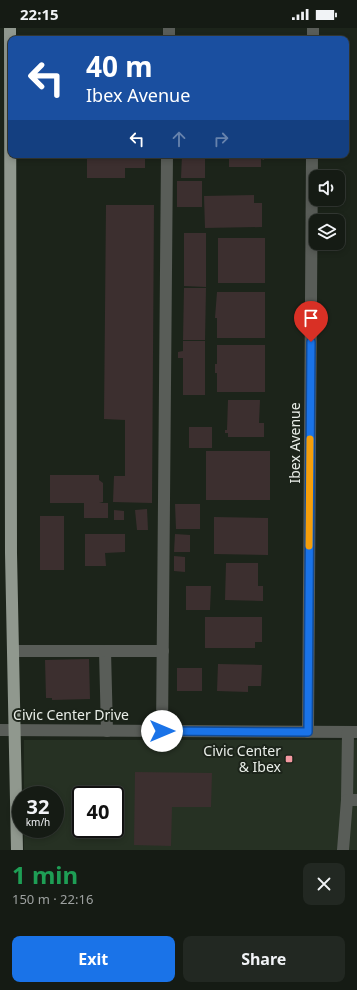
<!DOCTYPE html>
<meta charset="utf-8">
<style>
:root{--surface:#151b14;--page:#222822;--text:#f1f3f6;--muted:#9da1a0;--line:#343934;--accent:#1a73e8}
body{margin:0;font-family:"Noto Sans",sans-serif;background:var(--page);color:var(--text);height:100vh;display:flex;flex-direction:column;font-size:15px;white-space:nowrap}
*{box-sizing:border-box;margin:0}
p{font-size:13px;color:var(--muted)}
.icon{flex:none;width:22px;height:22px;fill:none;stroke:currentColor;stroke-width:2;stroke-linecap:round;stroke-linejoin:round}
.map{position:relative;height:822px;overflow:hidden}
.panel{display:flex;flex-direction:column;background:var(--surface);flex:1}
.panel>*{flex:none}
.banner{position:absolute;left:8px;top:8px;width:341px;height:122px;border-radius:8px;box-shadow:0 2px 6px #0003,0 0 0 1px var(--line);background:#1a4fa0;color:#fff;overflow:hidden}
.fabs{position:absolute;left:309px;top:142px;display:grid;gap:8px}
.fabs a{display:grid;place-items:center;width:36px;height:36px;border-radius:8px;background:var(--surface);box-shadow:0 2px 6px #0003,0 0 0 1px var(--line);font-size:20px}
.speed{position:absolute;left:12px;top:758px;display:flex;gap:8px;font-size:20px;font-weight:700;text-align:center}
.speed>*{display:grid;place-content:center;width:52px;height:52px;border-radius:50%;background:var(--surface);box-shadow:0 2px 6px #0003,0 0 0 1px var(--line);line-height:1}
.speed small{font-size:10px;font-weight:400}
.speed .limit{border:2px solid #111;border-radius:6px;background:#fff;color:#111}
.pin{position:absolute;display:grid;place-items:center;width:34px;height:34px;color:#fff;margin:-41px -17px;border-radius:50% 50% 50% 0;rotate:-45deg;box-shadow:0 0 4px #0007}
.pin .icon{rotate:45deg}
.me{position:absolute;width:44px;margin:-22px;rotate:90deg;stroke-linejoin:round;filter:drop-shadow(0 0 3px #0008)}
.turn{display:flex;align-items:center;gap:14px;height:84px;padding:0 12px;font-size:18px}
.turn .icon{width:52px;height:52px;stroke-width:2.5}
.turn b{display:block;font-size:28px;line-height:34px}
.lanes{display:flex;align-items:center;height:38px;padding:0 12px;background:#0003;justify-content:center;gap:20px;direction:ltr}
.lanes .off{opacity:.35}
.round{display:grid;place-items:center;flex:none;width:42px;height:42px;border-radius:8px;background:var(--page)}
.summary{display:flex;align-items:center;justify-content:space-between;height:68px;padding:0 12px}
h1{font-size:24px;font-weight:700;line-height:30px;color:#1e9e55}
.cta{display:flex;gap:8px;margin-top:auto;padding:8px 12px}
.cta a{flex:1;height:46px;border-radius:8px;background:var(--accent);color:#fff;font-size:16px;font-weight:700;line-height:46px;text-align:center}
.cta a+a{background:var(--page);color:var(--text)}
.status{display:flex;justify-content:space-between;align-items:center;height:28px;padding:0 20px;background:var(--surface);direction:ltr}
.status svg{height:11px;fill:currentColor}
.map>svg:first-child{display:block}
.built{fill:#263123;fill-rule:evenodd}
.building{fill:#3c2f2f}
.lines{fill:none;stroke-linecap:round;stroke-linejoin:round}
.minor{stroke:#595d58;stroke-width:12}
.major{stroke:#90988e;stroke-width:12}
.route-casing{stroke:#114b97;stroke-width:10}
.route{stroke:#1a73e8;stroke-width:7}
.slow{stroke:#f59e0b;stroke-width:7}
.poi-dot{fill:#f49aa2;stroke:#1c241a;stroke-width:1.5}
.labels{text-anchor:middle;stroke-width:4;stroke-linejoin:round;paint-order:stroke}
.street-label{font-size:14px;fill:#e9eee8;stroke:#1c241a}
.poi-label{font-size:14px;fill:#e9eee8;stroke:#1c241a;text-anchor:end}
</style>
<div class="status"><b>22:15</b><svg viewBox="0 0 49 12"><path d="M0 12V9h3v3zM5 12V6h3v6zM10 12V3h3v9zM15 12V0h3v12zM26 1h20v11H26zM47 4h2v5h-2z"/></svg></div>
<div class="map">
<svg width="357" height="822" viewBox="0 0 357 822">
<rect width="100%" height="100%" fill="#1c241a"/>
<path class="built" d="M24 712H357V822H24V801H55V767H24ZM81 767H115V801H81Z"/>
<g class="building">
<polygon points="87,127 145,127 145,140 125,140 125,150 87,150"/>
<polygon points="182,127 205,127 205,150 181,150"/>
<polygon points="229,127 265,127 264,132 261,131 261,139 229,139"/>
<rect x="177" y="153" width="25" height="26"/>
<polygon points="254,167 254,175 262,175 262,199 205,200 204,168"/>
<polygon points="106,177 154,177 152,475 113,474 114,448 125,448 125,392 104,391"/>
<polygon points="184,205 206,205 206,259 184,258"/>
<rect x="218" y="210" width="47" height="45"/>
<polygon points="184,260 206,260 205,312 183,312"/>
<polygon points="217,264 265,264 265,310 217,310 217,290 215,290"/>
<polygon points="183,313 205,313 205,367 183,367 183,330 178,330 178,324 183,323"/>
<polygon points="217,317 265,317 265,364 217,364 217,345 215,345 215,336 217,336"/>
<polygon points="228,372 260,372 259,395 264,395 264,409 228,409 228,405 225,405 225,402 227,402"/>
<rect x="189" y="399" width="23" height="21"/>
<rect x="206" y="423" width="64" height="49"/>
<polygon points="50,447 99,447 99,452 103,455 103,474 99,475 108,475 108,490 84,490 84,475 50,475"/>
<polygon points="175,476 200,476 200,501 176,501"/>
<polygon points="147,481 148,502 137,502 135,482"/>
<polygon points="114,482 124,483 124,492 114,492"/>
<rect x="40" y="488" width="24" height="54"/>
<polygon points="214,489 268,490 268,527 214,526"/>
<polygon points="85,506 125,506 125,524 105,525 106,538 85,538"/>
<polygon points="175,506 190,507 190,524 174,524"/>
<polygon points="174,528 185,529 185,544 174,543"/>
<polygon points="226,535 258,535 258,558 263,558 263,573 225,572"/>
<polygon points="186,558 211,558 210,582 186,582"/>
<polygon points="205,589 262,589 262,614 255,614 255,620 205,620"/>
<polygon points="89,631 90,671 52,672 52,670 46,670 45,632"/>
<polygon points="218,636 262,637 261,658 248,658 248,664 217,663"/>
<rect x="177" y="640" width="25" height="23"/>
<polygon points="135,744 212,745 211,779 172,779 171,818 134,817"/>
</g>
<g class="lines">
<g class="minor">
<polyline points="169,11 169,0"/>
<polyline points="313,11 313,0"/>
<polyline points="13,623 105,623 107,703"/>
<polyline points="105,623 163,623"/>
<polyline points="0,702 357,704"/>
<polyline points="162,703 167,127"/>
<polyline points="308,704 312,127"/>
<polyline points="347,772 348,704"/>
<polyline points="343,822 347,772 357,772"/>
</g>
<polyline class="major" points="10,0 11,525 17,822"/>
</g>
<g class="lines">
<g class="route-casing">
<polyline id="route" points="162,703 308,704 311,314"/>
</g>
<use href="#route" class="route"/>
<polyline class="slow" points="309,518 310,411"/>
</g>
<rect class="poi-dot" x="285" y="727" width="8" height="8" rx="2"/>
<g class="labels">
<g class="street-label">
<text transform="translate(295 415) rotate(-90)" y="5">Ibex Avenue</text>
<text x="71" y="692">Civic Center Drive</text>
</g>
<g class="poi-label">
<text x="281" y="728">Civic Center<tspan x="281" dy="16">&amp; Ibex</tspan></text>
</g>
</g>
</svg>
<div class="fabs">
<a><svg class="icon" aria-label="sound" viewBox="0 0 24 24"><path d="M4 9h4l5-4v14l-5-4H4zM17 9q2 3 0 6"/></svg></a>
<a><svg class="icon" aria-label="layers" viewBox="0 0 24 24"><path d="M12 4l9 5-9 5-9-5zM3 14l9 5 9-5"/></svg></a>
</div>
<div class="speed"><div>32<small>km/h</small></div><div class="limit">40</div></div>
<div class="pin" style="left:311px;top:314px;background:#d93025"><svg class="icon" aria-label="arrive" viewBox="0 0 24 24"><path d="M6 21V4h12l-3 4 3 4H6"/></svg></div>
<svg class="me" style="left:162px;top:703px" viewBox="-20 -20 40 40"><circle r="19" fill="#fff"/><path d="M0-13L10 11 0 6-10 11z" fill="#1a73e8"/></svg>
<div class="banner">
<div class="turn"><svg class="icon" aria-label="left" viewBox="0 0 24 24"><path d="M17 20v-9H6M10 6l-5 5 5 5"/></svg><div><b>40 m</b>Ibex Avenue</div></div>
<div class="lanes"><svg class="icon" aria-label="left" viewBox="0 0 24 24"><path d="M17 20v-9H6M10 6l-5 5 5 5"/></svg><svg class="icon off" aria-label="ahead" viewBox="0 0 24 24"><path d="M12 20V5M6 11l6-6 6 6"/></svg><svg class="icon off" aria-label="right" viewBox="0 0 24 24"><path d="M7 20v-9h11M14 6l5 5-5 5"/></svg></div>
</div>
</div>
<section class="panel">
<div class="summary"><div><h1>1 min</h1><p>150 m · 22:16</p></div><a class="round"><svg class="icon" aria-label="close" viewBox="0 0 24 24"><path d="M6 6l12 12M18 6L6 18"/></svg></a></div>
<div class="cta"><a>Exit</a><a>Share</a></div>
</section>
